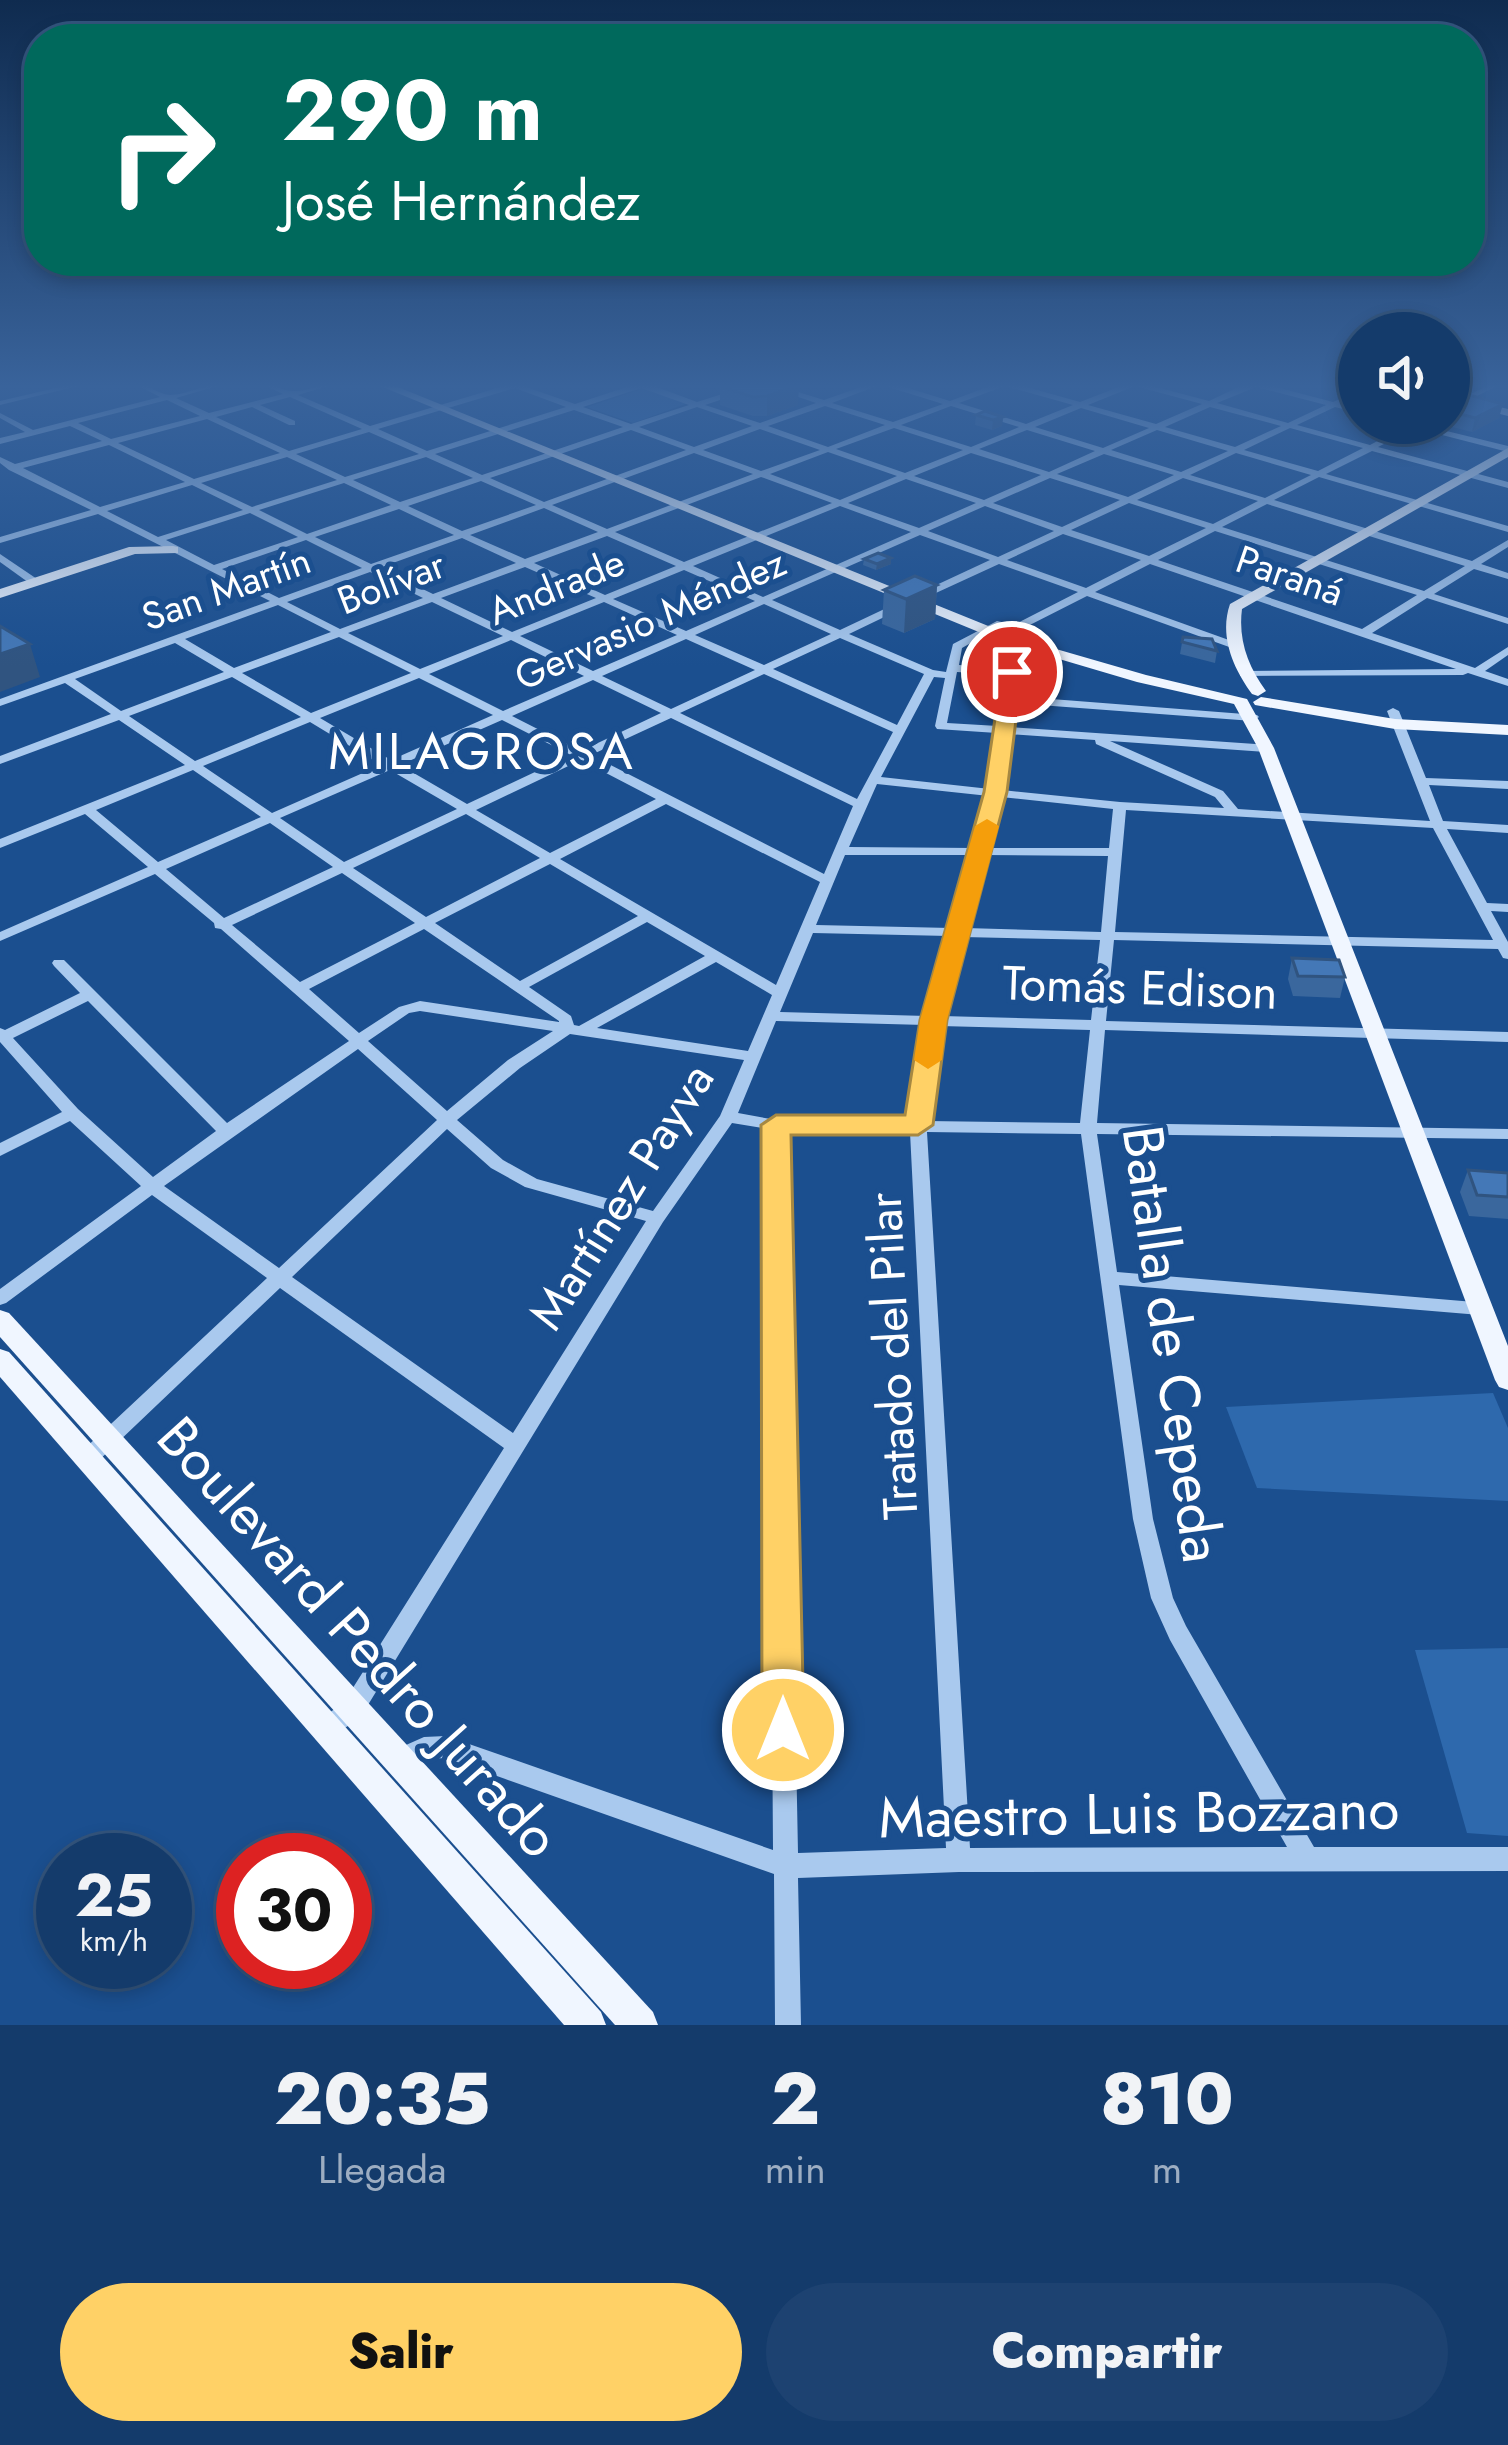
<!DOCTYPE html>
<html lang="es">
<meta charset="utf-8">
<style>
:root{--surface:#143b6b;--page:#1d4271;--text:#f1f3f6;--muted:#9dadc1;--line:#33557e;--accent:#ffd166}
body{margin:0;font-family:Jost,sans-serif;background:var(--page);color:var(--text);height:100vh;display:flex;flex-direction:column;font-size:45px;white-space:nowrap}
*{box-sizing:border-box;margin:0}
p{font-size:39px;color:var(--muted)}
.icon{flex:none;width:66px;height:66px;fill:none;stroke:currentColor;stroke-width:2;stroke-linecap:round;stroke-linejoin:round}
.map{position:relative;height:2025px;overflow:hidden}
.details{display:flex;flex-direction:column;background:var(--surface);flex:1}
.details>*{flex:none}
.hud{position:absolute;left:24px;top:24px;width:1461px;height:252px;border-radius:48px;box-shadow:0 6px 18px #0003,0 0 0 3px var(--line);background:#00695c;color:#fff;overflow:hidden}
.tools{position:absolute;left:1338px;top:312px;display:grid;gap:24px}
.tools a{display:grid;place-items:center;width:132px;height:132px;border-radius:50%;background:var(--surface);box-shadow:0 6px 18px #0003,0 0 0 3px var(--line);font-size:60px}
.speed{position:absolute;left:36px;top:1833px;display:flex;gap:24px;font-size:60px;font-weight:700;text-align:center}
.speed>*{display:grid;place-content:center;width:156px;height:156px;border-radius:50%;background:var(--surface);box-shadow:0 6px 18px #0003,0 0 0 3px var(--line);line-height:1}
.speed small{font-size:30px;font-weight:400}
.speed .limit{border:18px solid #d22;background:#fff;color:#111}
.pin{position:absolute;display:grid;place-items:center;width:102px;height:102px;color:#fff;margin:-51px;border:6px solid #fff;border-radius:50%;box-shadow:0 3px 12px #0007}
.me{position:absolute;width:132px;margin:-66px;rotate:0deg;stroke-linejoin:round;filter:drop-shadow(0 0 9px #0008)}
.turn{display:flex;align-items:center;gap:42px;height:252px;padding:0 60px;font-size:54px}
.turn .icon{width:156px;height:156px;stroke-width:2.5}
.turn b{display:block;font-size:84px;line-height:102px}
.eta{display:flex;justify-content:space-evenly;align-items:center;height:204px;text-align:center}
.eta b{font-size:72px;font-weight:800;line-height:84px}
.button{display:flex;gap:24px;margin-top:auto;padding:24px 60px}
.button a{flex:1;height:138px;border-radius:72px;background:var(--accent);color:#111;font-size:48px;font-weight:800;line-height:138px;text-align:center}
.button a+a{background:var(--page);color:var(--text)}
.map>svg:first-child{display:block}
.green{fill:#2e69ad}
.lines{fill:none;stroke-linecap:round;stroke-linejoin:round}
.minor{fill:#a9c9ee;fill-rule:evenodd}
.major{fill:#f0f6ff;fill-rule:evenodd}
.wall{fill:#3a679d}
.shaded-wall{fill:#305480}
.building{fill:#4478b7;stroke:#305480;stroke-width:3}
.route{fill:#ffd166;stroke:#a68842;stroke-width:3}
.slow{fill:#f59e0b}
.labels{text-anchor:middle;stroke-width:10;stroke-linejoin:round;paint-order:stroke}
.far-street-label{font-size:39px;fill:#fff;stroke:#1b4f8f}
.street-label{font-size:48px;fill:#fff;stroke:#1b4f8f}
.neighbourhood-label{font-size:51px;letter-spacing:3px;fill:#fff;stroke:#1b4f8f}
.near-street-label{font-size:57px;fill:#fff;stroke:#1b4f8f}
</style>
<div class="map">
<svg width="1508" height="2025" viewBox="0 0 1508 2025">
<rect width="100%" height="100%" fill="#1b4f8f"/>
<g class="green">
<polygon points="642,389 688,403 633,423 587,407"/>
<polygon points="1493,1393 1508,1428 1508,1501 1257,1488 1226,1407"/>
<polygon points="1508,1648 1508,1836 1467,1833 1415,1650"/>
</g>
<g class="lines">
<g class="minor">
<polygon points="77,383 90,383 0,405 0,401"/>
<path d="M133 383C147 383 157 394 170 395 185 395 209 383 228 383L176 398 209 413 283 394 260 383C272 383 282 391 293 391 308 392 322 383 338 383L298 395 370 426 514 383H523V386L575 404 633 385 630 383H646L697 402 738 389H741V393L705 405 760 423 816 403 758 383H769L824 400 872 383H892L950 401 998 383H1012L1080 402 1129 383H1141L1209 401 1247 383H1261L1333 402 1359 391V396L1342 404 1359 408V413L1335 407 1297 425 1370 445 1406 426 1404 423H1423L1422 425 1508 446V452L1415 428 1378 447 1508 482V488L1372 451 1326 474 1508 526V532L1319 477 1274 500 1472 561 1508 540V547L1481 564 1508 573V579L1474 569 1434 594 1508 618V624L1427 598 1372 633 1475 668 1508 647V655L1485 671 1508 679V686L1468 673 1463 675 1240 676V672L1244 671 1456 669 1150 564 1095 592 1240 644V648H1232L1087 596 1014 633H1006V629L1078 592 999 564 925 598H917V594L990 560 920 535 772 600 840 630 895 604H903V608L849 634 933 670 946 672 953 644 997 621 1006 623 962 648 959 665 1004 668 1009 639 1023 631H1031V635L1018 642 1015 669 1018 672 1015 675 1013 696 1257 715 1259 717 1253 721 1012 703 1009 727 1270 745V751L1266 752 1110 741 1223 791 1238 809 1430 821 1387 711 1393 708 1399 711 1426 778 1508 781V789L1429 785 1443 821 1508 825V833L1447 829 1487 903 1508 904V912L1491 911 1508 942V959L1503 958 1498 949 1114 940 1106 1021 1508 1032V1042L1105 1030 1097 1123 1508 1129V1139L1097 1134 1117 1272 1486 1303 1489 1308 1486 1313 1480 1315 1119 1285 1153 1519 1173 1598 1186 1626 1314 1847H1508V1871L959 1872 798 1878 801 2025H775L774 1874 446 1758 425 1759 396 1772 388 1769 384 1761 388 1753 424 1737 446 1736 773 1850 768 1129 732 1123 663 1222 360 1718 325 1741 317 1738 313 1730 317 1722 344 1702 504 1448 280 1288 95 1464 88 1466 81 1464 78 1458 81 1452 267 1278 152 1195 6 1303 0 1305V1289L141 1186 70 1121 0 1156V1143L62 1112 0 1042V1028L5 1030 80 993 54 966 52 963 54 960H64L227 1123 349 1041 221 929 215 928 214 923 155 874 0 941V932L148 867 85 814 0 848V839L185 765 119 720 0 764V756L111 714 65 683 0 706V699L270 601 98 514 0 543V537L91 510 9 470 0 463V457L15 464 102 441 70 426 0 444V438L25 432 0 418V413L33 430 160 397ZM882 384V385L943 404 893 422 832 403ZM1005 386 1073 405 1026 424 959 403ZM1135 386 1202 404 1156 424 1088 405ZM1256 387 1326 405 1288 423 1217 403ZM515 388 566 407 427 451 378 429ZM641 388 689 405 631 424 583 407ZM290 397 362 429 289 451 216 417 252 407 289 425H295V421L260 405ZM167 400 200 416 111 439 78 423ZM825 406 885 425 828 447 768 426ZM951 406 1019 427 971 447 901 425ZM697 407 752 426 694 447 639 427ZM1210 407 1281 426 1235 447 1165 427ZM1081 408 1149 428 1103 448 1035 427ZM574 410 623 427 482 475 435 454ZM207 419 280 453 194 479 118 443ZM894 428 963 450 905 473 836 449ZM1290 428 1363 448 1318 471 1244 450ZM760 429 820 450 761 471 703 450ZM631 430 686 450 544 502 490 478ZM1027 430 1095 451 1049 472 979 449ZM1157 430 1228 451 1181 472 1111 450ZM369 432 419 454 345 477 296 454ZM109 445 185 482 100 507 23 468ZM828 452 897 476 840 500 770 474ZM694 453 753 474 607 529 552 505ZM971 453 1041 475 984 500 914 476ZM1236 453 1311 475 1265 498 1190 475ZM1104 454 1174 475 1128 497 1057 474ZM287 457 337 480 252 507 201 483ZM426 457 473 478 400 502 353 480ZM761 477 832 503 684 562 615 532ZM1050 478 1120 500 1062 527 993 503ZM1183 478 1258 501 1213 524 1137 500ZM906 479 976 503 919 528 848 503ZM481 481 536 505 462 531 408 506ZM344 483 391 505 307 534 259 510ZM192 485 243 510 158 537 107 511ZM1129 503 1206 528 1149 556 1071 530ZM1267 504 1465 566 1424 591 1222 527ZM840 506 911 532 763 597 693 566ZM985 506 1054 531 998 557 928 531ZM544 508 598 532 525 559 470 535ZM399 509 454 535 371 564 315 537ZM250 513 298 537 214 565 166 540ZM1215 531 1417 595 1362 629 1158 560ZM1063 534 1141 560 1086 588 1007 560ZM607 536 676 566 605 595 534 563ZM462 538 516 563 433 594 379 568ZM306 540 362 568 279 598 222 569ZM525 567 596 598 512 632 441 598ZM684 570 755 601 686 631 613 599ZM370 572 423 598 340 629 287 602ZM432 602 503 636 420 669 348 633ZM604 602 677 635 593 671 520 636ZM764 604 831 634 764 665 695 635ZM278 605 331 632 234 668 185 639ZM339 637 411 673 311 713 242 673ZM840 638 924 674 897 725 773 669ZM686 639 755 670 671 709 602 676ZM511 640 584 676 503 711 429 674ZM175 643 224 672 121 711 75 679ZM957 672 1004 675 998 726 947 723ZM764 674 893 732 857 799 680 713ZM232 677 301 717 195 761 129 716ZM934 677 945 678 935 726 937 729 997 733 990 789 881 777ZM419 678 493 715 391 760 320 718ZM593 680 661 713 581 751 512 716ZM671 718 853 806 824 874 591 755ZM502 720 571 755 467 804 400 765ZM310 722 381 765 272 813 203 766ZM1008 734 1095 740 1096 744 1215 797 1224 808 1120 802 1002 790ZM581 760 656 799 550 853 476 810ZM193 770 261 817 158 862 96 810ZM390 770 457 809 344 862 280 818ZM877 784 989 796 974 848 849 847ZM1001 797 1113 809 1109 848H987ZM666 804 820 882 776 985 560 859ZM1126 810 1433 828 1493 940 1115 932ZM466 814 540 858 426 917 353 868ZM270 823 333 867 224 918 166 869ZM845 855H972L951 928 816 925ZM985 855 1108 856 1101 932 965 928ZM550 864 638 916 520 981 435 923ZM342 873 415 923 300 982 232 925ZM647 922 705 956 579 1026 574 1025 571 1016 529 987ZM424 929 559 1021V1022L420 1001 399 1007 359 1033 309 989ZM813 933 949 936 927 1016 780 1012ZM963 937 1100 940 1091 1020 942 1016ZM716 962 772 995 748 1051 597 1028ZM88 1001 216 1131 153 1177 78 1109 13 1038ZM420 1011 553 1031 508 1060 447 1111 368 1041 409 1013ZM776 1021 925 1025 910 1121 776 1120 738 1113ZM940 1026 1090 1030 1080 1123 927 1121ZM570 1034 744 1060 720 1116 653 1211 537 1179 503 1160 457 1120 520 1068ZM358 1049 437 1120 279 1268 164 1186ZM447 1129 491 1168 525 1187 646 1221 513 1433 292 1277ZM784 1131 910 1132 946 1848 798 1853ZM927 1132 1081 1134 1133 1519 1151 1598 1170 1640 1287 1847 970 1848Z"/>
<polygon points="1493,383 1503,383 1449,410 1449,405"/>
<polygon points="0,554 40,581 40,585 32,585 0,562"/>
</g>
<g class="major">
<polygon points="373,383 388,383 1018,638 1146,675 1247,699 1274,748 1508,1346 1508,1390 1499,1387 1495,1380 1258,748 1234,704 1137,682 1008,644"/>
<polygon points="1449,395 1508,409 1508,416 1449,401"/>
<path d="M1508 448V457L1242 609C1238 640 1248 666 1266 691L1258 696 1252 694C1233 668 1219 636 1230 604Z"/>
<polygon points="173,546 178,547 178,553 135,554 0,598 0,589 129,547"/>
<polygon points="1261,697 1395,719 1508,725 1508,735 1395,729 1255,705 1253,702"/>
<polygon points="0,1310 9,1313 653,2012 658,2025 615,2025 0,1337"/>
<polygon points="0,1349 9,1352 601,2012 606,2025 564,2025 0,1377"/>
</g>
</g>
<g class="wall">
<polygon points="720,386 798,405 767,416 753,416 720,405"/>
<polygon points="1449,401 1499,418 1472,432 1436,423 1449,423"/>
<polygon points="976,415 1003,417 1002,426 992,430 975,425"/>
<polygon points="891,558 891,564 876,570 863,565 864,559"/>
<polygon points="937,585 935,619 904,633 882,624 884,590"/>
<polygon points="1183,637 1217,651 1215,663 1180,654"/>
<polygon points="1292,958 1345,977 1340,998 1293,996 1288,979"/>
<polygon points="1468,1170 1508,1173 1508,1219 1469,1216 1460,1192"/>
</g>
<g class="shaded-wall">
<polygon points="799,385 798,405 767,416 767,396"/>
<polygon points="1503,404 1499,418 1472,432 1475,418"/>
<polygon points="1003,417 1002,426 992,430 993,420"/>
<polygon points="891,558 891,564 876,570 877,564"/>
<polygon points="937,585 935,619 904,633 906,599"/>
<polygon points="30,644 40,677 0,692 0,654"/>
</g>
<g class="building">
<polygon points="730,383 746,386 755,383 790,383 799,385 767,396 753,397 720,386"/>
<polygon points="1465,394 1503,404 1475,418 1449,411 1449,401"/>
<polygon points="985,411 1003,417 993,420 976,415"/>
<polygon points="878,553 891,558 877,564 864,559"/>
<polygon points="915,576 937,585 906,599 884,590"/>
<polygon points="0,626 30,644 0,654"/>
<polygon points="1183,637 1212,639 1217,651 1182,642"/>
<polygon points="1292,958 1339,960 1345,977 1298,976"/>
<polygon points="1468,1170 1508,1173 1508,1197 1477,1195"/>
</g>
<linearGradient id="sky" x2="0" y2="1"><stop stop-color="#0f2b4f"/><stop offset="0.58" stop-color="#39639b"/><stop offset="1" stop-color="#39639b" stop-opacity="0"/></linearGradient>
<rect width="1508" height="666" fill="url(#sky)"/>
<polygon class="route" points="1012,666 1022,672 1007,792 947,1020 933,1125 918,1135 791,1135 804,1730 798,1744 783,1750 768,1744 762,1730 761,1125 776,1115 905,1115 920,1020 984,792 1002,672"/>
<polygon class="slow" points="987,819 999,826 947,1020 942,1060 928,1069 914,1060 920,1020 975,826"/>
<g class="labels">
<g class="far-street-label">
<text transform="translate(1290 575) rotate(19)" y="14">Paraná</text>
<text transform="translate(391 582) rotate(-21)" y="14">Bolívar</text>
<text transform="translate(556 586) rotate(-22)" y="14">Andrade</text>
<text transform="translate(226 588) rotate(-20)" y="14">San Martín</text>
<text transform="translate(650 619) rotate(-24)" y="14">Gervasio Méndez</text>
</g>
<g class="street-label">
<text transform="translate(1140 987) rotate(2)" y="17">Tomás Edison</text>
<text transform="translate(621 1196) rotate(-58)" y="17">Martínez Payva</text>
<text transform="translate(892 1356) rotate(-93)" y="17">Tratado del Pilar</text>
</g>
<g class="neighbourhood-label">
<text x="482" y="769">MILAGROSA</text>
</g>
<g class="near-street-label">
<text transform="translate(1173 1344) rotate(82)" y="20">Batalla de Cepeda</text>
<text transform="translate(359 1637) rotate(48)" y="20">Boulevard Pedro Jurado</text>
<text transform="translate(1139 1813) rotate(-1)" y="20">Maestro Luis Bozzano</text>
</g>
</g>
</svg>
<div class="tools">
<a><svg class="icon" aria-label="sound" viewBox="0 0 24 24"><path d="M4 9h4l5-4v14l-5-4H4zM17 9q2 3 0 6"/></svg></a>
</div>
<div class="speed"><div>25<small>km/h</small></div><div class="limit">30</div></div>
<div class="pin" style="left:1012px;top:672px;background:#d93025"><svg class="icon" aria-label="arrive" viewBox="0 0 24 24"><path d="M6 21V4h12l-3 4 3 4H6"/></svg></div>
<svg class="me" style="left:783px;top:1730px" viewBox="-20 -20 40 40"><circle r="17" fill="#ffd166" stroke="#fff" stroke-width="3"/><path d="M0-11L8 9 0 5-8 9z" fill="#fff"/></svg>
<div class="hud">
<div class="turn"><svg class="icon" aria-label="right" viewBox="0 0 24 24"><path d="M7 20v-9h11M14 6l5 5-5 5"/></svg><div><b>290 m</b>José Hernández</div></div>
</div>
</div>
<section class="details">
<div class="eta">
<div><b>20:35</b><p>Llegada</p></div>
<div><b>2</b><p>min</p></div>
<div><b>810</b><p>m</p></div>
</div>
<div class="button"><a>Salir</a><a>Compartir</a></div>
</section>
